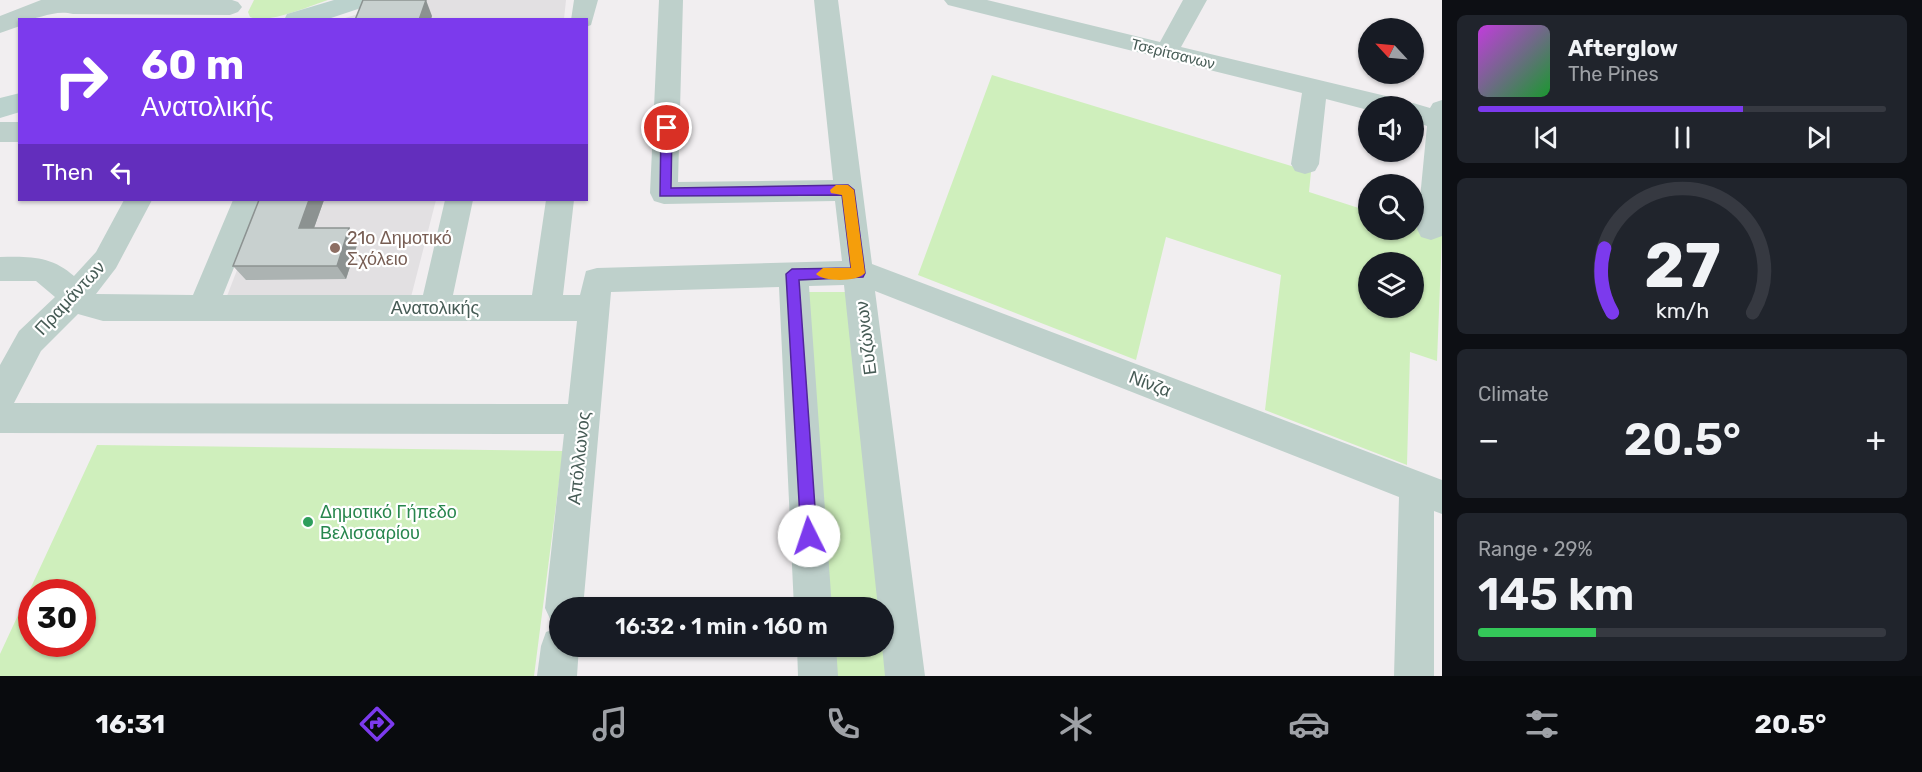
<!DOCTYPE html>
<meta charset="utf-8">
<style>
body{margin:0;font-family:Rubik,sans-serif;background:#20242c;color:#f1f3f6;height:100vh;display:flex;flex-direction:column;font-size:22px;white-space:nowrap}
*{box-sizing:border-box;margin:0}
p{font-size:20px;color:#9ea1a6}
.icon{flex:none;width:33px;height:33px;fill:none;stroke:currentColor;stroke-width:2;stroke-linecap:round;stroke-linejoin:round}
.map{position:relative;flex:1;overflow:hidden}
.panel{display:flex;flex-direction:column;gap:15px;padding:15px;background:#0d0f14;width:480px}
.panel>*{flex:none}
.guide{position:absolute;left:18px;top:18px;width:570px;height:183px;border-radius:0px;box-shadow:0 2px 4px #0004;background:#7c3aed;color:#fff;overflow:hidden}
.needle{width:39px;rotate:296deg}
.controls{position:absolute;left:1358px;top:18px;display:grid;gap:12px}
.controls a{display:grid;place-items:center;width:66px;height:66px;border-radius:50%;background:#171b24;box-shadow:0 2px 4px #0004;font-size:30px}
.speed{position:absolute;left:18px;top:579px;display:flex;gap:12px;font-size:30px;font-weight:700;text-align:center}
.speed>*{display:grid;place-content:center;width:78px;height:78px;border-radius:50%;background:#171b24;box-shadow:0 2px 4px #0004;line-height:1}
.speed .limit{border:9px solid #d22;background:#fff;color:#111}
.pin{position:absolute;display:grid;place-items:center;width:51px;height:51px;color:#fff;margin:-26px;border:3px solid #fff;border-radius:50%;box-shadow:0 2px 6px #0007}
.me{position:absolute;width:66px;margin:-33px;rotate:356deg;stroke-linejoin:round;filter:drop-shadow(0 0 4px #0008)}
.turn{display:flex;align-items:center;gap:21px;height:126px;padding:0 24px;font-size:27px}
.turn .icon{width:78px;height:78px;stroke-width:2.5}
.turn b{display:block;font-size:42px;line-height:51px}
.then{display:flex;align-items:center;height:57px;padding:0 24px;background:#0003;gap:12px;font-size:22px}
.big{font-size:45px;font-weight:600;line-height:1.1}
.panel .tile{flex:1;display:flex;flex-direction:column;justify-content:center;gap:9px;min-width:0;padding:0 21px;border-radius:9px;background:#20242c}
.panel .dial{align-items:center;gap:0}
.dial svg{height:156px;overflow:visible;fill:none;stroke:#363941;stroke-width:7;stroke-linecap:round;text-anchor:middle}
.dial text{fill:#f1f3f6;stroke:none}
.song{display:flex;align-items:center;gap:18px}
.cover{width:72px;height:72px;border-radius:9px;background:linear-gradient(135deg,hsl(290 70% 55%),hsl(130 70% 35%))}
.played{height:6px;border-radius:3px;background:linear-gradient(90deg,#7c3aed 65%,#363941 65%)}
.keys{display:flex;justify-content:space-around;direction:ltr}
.heat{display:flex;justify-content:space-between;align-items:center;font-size:33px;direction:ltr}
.charge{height:9px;border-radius:4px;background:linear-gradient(90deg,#34c759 29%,#363941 0)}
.trip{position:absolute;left:549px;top:597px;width:345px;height:60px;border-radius:30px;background:#171b24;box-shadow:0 2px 4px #0004;font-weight:600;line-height:60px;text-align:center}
.dock{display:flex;height:96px;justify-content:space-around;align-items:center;background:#090b0e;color:#9ea1a6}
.dock .icon{width:42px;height:42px}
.dock .selected{color:#7c3aed}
.dock b{font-size:27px;color:#f1f3f6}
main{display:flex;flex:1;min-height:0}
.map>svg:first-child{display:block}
.education{fill:#e2e0e2}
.green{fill:#cfefbc;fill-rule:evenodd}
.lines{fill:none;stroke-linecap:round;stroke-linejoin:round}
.street{fill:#bed0cb;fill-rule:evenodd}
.secondary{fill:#bbd2cd;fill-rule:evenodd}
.wall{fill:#acb3b2}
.shaded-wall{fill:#8c9291}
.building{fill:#c8d0cf;stroke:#8c9291;stroke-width:1.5}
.route{fill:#7c3aed;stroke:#51269a;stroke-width:1.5}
.slow{fill:#f59e0b}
.education-dot{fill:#8d6e63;stroke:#fff;stroke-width:2}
.leisure-dot{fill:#2e9e5b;stroke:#fff;stroke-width:2}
.labels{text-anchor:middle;stroke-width:4.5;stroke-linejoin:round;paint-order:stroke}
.far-street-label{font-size:15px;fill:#465b55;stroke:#fff}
.education-label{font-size:18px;fill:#785e54;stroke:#fff;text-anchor:start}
.street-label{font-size:18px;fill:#465b55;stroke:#fff}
.leisure-label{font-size:18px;fill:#27864d;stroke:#fff;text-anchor:start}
</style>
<main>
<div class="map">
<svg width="1442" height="676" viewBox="0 0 1442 676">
<rect width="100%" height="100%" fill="#f1eef0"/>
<g class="education">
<path d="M402,0h164l-2,19 -225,1z"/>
<path d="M264,200h172l-25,97 -184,-1z"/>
</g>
<g class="green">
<path d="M254,0h74c-18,6 -62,25 -78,17l-2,-5z"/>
<path d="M992,75l319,97 -2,20 59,19v19h45v-5l29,10 -5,126 -27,-9 -3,113 -142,-55 16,-135 -115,-38 -30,123 -218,-85zM1368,262h45v46h-45z"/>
<path d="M805,292h46l36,320 1,64h-58l-2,-29 56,-1v-38l-58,-1z"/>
<path d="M97,445l466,6 -29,225h-534v-22zM32,592h50v52h-50z"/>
</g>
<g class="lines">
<g class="street">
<path d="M41,0h191l6,2 4,5 -4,5 -8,3 -157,-1c-19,-5 -34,6 -53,6v6l-20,7v-17z"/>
<path d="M574,0h24l-7,25 -5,2v-7h-15z"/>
<path d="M659,0h24l-5,182 155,-2 -19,-180h24l34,264 570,216v34l-8,-3v165h-40l5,-179 -524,-206 50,385h-40l-3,-30 2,-38h-6l-34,-323 -35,1 23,322h-38l-15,-321 -168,5 -28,316h-23v17l-9,-4 -6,-13 19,-174 -564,-1v-68l19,-34 36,-34 -19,-16h-36v-24c29,-1 52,-1 74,19l22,-24 28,-52h28l-36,68 -20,26 97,1 40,-95h28l-38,95h200l22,-95h28l-20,95h79l14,-95h28l-11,95h17l6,-24 11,-3 245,-7 -7,-60 -171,3 -10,-3 -4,-8zM78,314l25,7h474l-9,83 -554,-1 27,-52z"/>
<path d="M944,0h43l173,42 23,-42h24l-26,47 209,50 9,3 4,6h-35v4l-42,-11 -7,65 -4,7 -10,3 -10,-3 -4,-7 11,-71 -346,-86 -8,-2z"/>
<path d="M1442,100v136l-11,4 -10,-3 -4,-8 10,-103 -14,-5v-15h-10l10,-3 17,5 3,-5z"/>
<rect x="0" y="122" width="20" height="20"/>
<path d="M560,627v19h19l-2,30h-40l4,-30 5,-14z"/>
<path d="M797,646h39l2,30h-40z"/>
</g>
<g class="secondary">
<path d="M334,0h39l-3,5 -45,15h-41l3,-6z"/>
<path d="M20,93v19l-20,6v-20z"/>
</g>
</g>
<path class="wall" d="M259,200h65l-10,28h35l9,14 -12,37 -100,1 -13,-14z"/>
<g class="shaded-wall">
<path d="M426,0l6,16 -1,4h-12z"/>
<path d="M309,200h15l-15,42 -10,-14z"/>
<path d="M349,228l9,14 -12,37 -9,-13z"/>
</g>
<g class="building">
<path d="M363,0h63l-7,20h-64z"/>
<path d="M259,200h50l-10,28h50l-12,38h-104z"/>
</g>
<path class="route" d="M667,124l5,4 -1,60 177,-3 6,5 11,83 -2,4 -64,3 18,256 -3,6 -5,2 -6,-2 -2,-6 -15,-262 6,-5 59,-1 -9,-73 -182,1 1,-68z"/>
<path class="slow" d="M836,185h12l6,5 11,83c-7,9 -42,9 -49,1l7,-6h28l-9,-73 -11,-2 -1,-3z"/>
<circle class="education-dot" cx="335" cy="248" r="6"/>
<circle class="leisure-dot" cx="308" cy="522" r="6"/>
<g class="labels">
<g class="far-street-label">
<text transform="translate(1173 54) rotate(14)" y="5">Τσερίτσανων</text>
</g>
<g class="education-label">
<text x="347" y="244">21ο Δημοτικό<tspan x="347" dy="21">Σχόλειο</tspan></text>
</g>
<g class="street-label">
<text transform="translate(70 298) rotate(-47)" y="6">Πραμάντων</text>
<text x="435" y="314">Ανατολικής</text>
<text transform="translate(866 338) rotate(-97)" y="6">Ευζώνων</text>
<text transform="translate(1150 384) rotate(21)" y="6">Νίνζα</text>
<text transform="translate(579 458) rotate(-84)" y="6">Απόλλωνος</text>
</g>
<g class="leisure-label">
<text x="320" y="518">Δημοτικό Γήπεδο<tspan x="320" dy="21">Βελισσαρίου</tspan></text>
</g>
</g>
</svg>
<div class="controls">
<a><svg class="needle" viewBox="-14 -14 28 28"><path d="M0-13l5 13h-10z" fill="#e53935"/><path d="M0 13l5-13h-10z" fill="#9ea1a6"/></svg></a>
<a><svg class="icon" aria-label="sound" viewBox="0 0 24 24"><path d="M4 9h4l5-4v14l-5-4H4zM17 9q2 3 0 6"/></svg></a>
<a><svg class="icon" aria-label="search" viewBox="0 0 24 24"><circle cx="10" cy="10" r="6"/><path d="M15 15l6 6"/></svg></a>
<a><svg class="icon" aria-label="layers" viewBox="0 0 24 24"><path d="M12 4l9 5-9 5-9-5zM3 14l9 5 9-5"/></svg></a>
</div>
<div class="speed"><div class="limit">30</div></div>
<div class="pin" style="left:667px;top:128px;background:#d93025"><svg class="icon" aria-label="arrive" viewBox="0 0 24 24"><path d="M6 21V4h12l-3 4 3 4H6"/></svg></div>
<svg class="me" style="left:809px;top:536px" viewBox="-20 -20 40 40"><circle r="19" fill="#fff"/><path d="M0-13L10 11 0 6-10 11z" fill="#7c3aed"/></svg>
<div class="trip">16:32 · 1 min · 160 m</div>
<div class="guide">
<div class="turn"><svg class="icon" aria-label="right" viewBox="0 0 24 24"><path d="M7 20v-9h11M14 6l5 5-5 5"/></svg><div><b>60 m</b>Ανατολικής</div></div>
<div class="then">Then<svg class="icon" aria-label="left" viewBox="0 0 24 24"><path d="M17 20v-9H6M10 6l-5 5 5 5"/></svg></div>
</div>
</div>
<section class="panel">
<div class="tile">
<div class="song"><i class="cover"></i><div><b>Afterglow</b><p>The Pines</p></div></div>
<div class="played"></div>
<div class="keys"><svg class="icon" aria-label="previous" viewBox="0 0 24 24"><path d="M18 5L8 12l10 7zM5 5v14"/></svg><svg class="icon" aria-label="pause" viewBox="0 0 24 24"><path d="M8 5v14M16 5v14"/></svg><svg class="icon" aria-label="next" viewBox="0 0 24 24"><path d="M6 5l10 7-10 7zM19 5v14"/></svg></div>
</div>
<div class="tile dial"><svg viewBox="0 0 100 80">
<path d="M14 69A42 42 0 1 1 86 69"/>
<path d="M14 69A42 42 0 0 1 10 36" stroke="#7c3aed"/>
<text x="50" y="56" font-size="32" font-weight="700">27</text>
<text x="50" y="72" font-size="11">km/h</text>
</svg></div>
<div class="tile"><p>Climate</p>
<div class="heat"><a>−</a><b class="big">20.5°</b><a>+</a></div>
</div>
<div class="tile"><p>Range · 29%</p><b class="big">145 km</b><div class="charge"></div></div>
</section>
</main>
<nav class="dock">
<b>16:31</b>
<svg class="icon selected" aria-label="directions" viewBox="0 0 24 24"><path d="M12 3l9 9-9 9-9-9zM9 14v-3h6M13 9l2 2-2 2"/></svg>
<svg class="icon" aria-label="music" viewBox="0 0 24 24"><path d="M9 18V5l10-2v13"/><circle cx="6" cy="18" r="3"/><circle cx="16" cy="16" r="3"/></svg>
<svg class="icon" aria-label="phone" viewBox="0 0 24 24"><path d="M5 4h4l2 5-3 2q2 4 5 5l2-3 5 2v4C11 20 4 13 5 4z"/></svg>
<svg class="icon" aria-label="climate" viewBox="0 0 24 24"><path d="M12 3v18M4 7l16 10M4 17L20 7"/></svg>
<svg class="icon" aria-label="car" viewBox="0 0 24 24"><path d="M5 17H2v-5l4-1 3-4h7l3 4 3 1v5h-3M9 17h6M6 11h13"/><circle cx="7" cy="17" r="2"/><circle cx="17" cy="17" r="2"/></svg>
<svg class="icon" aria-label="filters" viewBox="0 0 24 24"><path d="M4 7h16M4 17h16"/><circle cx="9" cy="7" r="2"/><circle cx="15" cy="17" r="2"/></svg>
<b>20.5°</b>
</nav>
